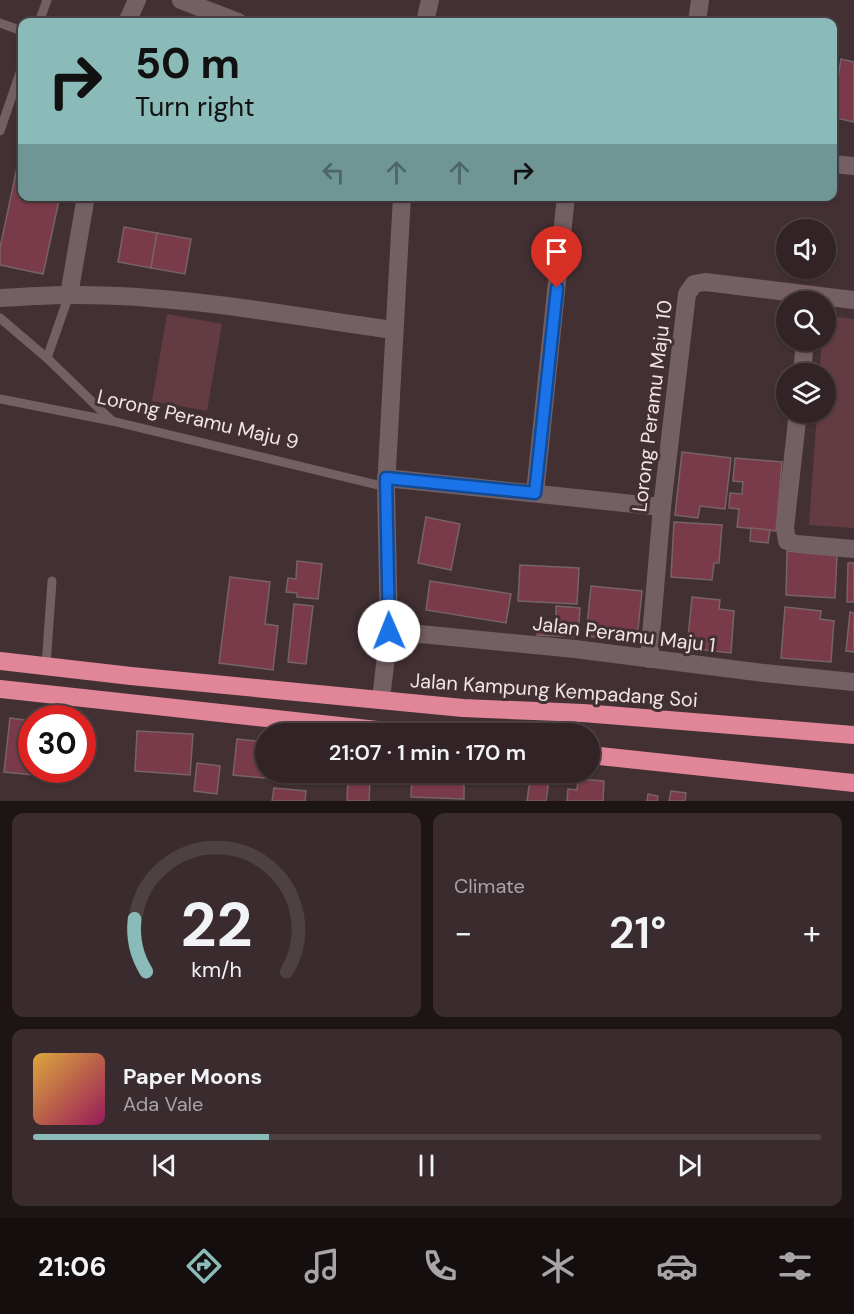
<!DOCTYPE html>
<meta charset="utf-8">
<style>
body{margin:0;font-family:"DM Sans",sans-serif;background:#3a2c2e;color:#f1f3f6;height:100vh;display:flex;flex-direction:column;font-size:22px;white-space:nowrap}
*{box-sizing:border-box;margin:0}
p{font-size:20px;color:#a8a4a7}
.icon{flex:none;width:33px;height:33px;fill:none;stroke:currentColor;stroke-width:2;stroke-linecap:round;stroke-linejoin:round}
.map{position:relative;height:801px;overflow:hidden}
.drawer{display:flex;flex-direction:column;gap:12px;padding:12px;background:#1c1415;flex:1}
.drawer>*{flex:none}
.banner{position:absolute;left:18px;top:18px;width:819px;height:183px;border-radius:12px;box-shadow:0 2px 4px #0004,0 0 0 2px #4d4143;background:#8bbbb9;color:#111;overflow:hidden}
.tools{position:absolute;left:776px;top:219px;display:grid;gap:12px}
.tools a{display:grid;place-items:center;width:60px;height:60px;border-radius:50%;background:#322426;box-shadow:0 2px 4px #0004,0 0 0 2px #4d4143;font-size:30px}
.speed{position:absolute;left:18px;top:705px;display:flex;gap:12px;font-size:30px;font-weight:700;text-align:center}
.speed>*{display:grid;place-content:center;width:78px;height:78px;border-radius:50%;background:#322426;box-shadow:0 2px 4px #0004,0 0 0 2px #4d4143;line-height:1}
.speed .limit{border:9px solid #d22;background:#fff;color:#111}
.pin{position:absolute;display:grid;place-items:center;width:51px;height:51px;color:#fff;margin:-62px -26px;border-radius:50% 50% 50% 0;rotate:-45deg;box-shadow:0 0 6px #0007}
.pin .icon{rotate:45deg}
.me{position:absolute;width:66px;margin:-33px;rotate:359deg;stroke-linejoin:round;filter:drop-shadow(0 0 4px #0008)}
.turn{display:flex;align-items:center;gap:21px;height:126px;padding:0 18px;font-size:27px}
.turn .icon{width:78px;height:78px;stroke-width:2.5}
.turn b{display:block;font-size:42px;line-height:51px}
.lanes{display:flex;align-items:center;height:57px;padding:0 18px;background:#0003;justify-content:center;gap:30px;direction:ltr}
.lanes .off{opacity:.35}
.big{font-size:45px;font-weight:600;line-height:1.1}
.drawer .tile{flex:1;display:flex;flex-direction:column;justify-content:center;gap:9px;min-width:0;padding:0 21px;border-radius:12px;background:#3a2c2e}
.drawer .dial{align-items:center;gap:0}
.dial svg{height:156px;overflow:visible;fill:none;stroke:#4d4143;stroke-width:7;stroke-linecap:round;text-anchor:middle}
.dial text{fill:#f1f3f6;stroke:none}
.song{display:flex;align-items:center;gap:18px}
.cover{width:72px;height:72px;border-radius:9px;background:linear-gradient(135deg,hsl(40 70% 55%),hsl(330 70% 35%))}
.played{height:6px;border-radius:3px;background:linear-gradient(90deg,#8bbbb9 30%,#4d4143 30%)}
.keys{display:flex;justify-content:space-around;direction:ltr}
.heat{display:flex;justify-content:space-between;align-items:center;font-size:33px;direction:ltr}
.drawer .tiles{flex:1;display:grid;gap:12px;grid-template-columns:1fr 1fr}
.tile:last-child{grid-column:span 2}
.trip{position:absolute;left:255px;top:723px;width:345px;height:60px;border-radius:30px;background:#322426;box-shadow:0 2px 4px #0004,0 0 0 2px #4d4143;font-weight:600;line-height:60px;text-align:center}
.menu{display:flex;height:96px;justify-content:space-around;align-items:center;background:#140e0f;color:#a8a4a7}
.menu .icon{width:42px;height:42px}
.menu .active{color:#8bbbb9}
.menu b{font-size:27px;color:#f1f3f6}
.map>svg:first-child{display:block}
.green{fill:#633b43}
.building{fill:#793a49;stroke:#776366;stroke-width:1.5}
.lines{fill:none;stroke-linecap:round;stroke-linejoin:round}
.lane{stroke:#746063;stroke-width:9}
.street{stroke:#746063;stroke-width:18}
.highway{stroke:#e08698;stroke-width:18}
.route-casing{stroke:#114b97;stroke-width:15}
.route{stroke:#1a73e8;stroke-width:10}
.labels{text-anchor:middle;stroke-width:6;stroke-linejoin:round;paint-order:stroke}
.street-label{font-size:20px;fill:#f0e4e6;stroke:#423033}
</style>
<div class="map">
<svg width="854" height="801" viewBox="0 0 854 801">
<rect width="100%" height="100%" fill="#423033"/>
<g class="green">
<path d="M167,314l55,10 -15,87 -55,-10z"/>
<path d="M825,315l29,4v209l-45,-3 8,-112 8,-1v-38l-6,-1 3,-32 3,-1z"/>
</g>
<g class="building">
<path d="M841,59l13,3v60l-22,-5z"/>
<path d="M22,144v52h38l-17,78 -43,-9v-17z"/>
<path d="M124,227l33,6 -6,35 -33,-6z"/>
<path d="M157,233l34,6 -6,35 -34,-6z"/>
<path d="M682,452l49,6 -6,51 -25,-3 -2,12 -23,-3z"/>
<path d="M735,458l47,4 -6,69 -39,-4 2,-18 -10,-1 1,-15 12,1 1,-12 -10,-1z"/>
<path d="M426,517l34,7 -9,46 -33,-7z"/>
<path d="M674,522l48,3 -3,38h-5l-2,17 -41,-3z"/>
<path d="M751,528l19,2 -2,13 -18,-2z"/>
<path d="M787,551l50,3 -2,44 -49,-3z"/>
<path d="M297,561l25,3 -4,35 -21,-2v-4l-11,-1 2,-14 8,1z"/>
<path d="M848,563h6v39h-7z"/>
<path d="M520,565l59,3 -2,36 -59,-3z"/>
<path d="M230,577l40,5 -5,42 13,2 -5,44 -54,-7z"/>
<path d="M430,581l81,13 -5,29 -80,-13z"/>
<path d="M591,586l51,5 -4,38 -16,11 -36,-4z"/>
<path d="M692,597l28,3 -1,9 15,2 -3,42 -44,-5z"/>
<path d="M294,604l19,2 -7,58 -18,-2z"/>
<path d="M556,606l24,2 -2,29 -41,-2 1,-12 18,1z"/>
<path d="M785,607l36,4 -1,8 14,2 -3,41 -50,-4z"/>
<path d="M850,612l4,1v39l-8,-1z"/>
<path d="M10,718l22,3v49h2v5l-30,-3z"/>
<path d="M137,731l56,3 -3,41 -55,-4z"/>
<path d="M237,739l29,3v30h8v7l-41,-4z"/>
<path d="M197,763l23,3 -3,28 -23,-3z"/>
<rect x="290" y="772" width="22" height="10"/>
<path d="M319,772h23v12l-24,-1z"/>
<path d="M412,772h52v27l-53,-2z"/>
<path d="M531,772h19l-4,29h-19z"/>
<path d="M348,777l22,2 -1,22h-22z"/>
<path d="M578,779l26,2 -1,20h-36l1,-12 9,1z"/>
<path d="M274,788l32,3 -1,10h-33z"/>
<path d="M671,791l15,2 -1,8h-16z"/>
<path d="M648,794l10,2 -1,5h-10z"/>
</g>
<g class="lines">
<g class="lane">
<path d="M39,22l8,-22"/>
<path d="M0,23l22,8"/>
<path d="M0,131l22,-64"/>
<path d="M0,318l47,40 65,63"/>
<path d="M47,358l22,-63"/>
<path d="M0,399l112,22 274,66"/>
<path d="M46,666l6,-85"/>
</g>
<g class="street">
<path d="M181,0l57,22"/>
<path d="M127,22l10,-22"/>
<path d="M425,22l5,-22"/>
<path d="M697,22l3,-22"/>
<path d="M832,164l22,2"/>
<path d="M69,295l17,-99"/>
<path d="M0,298c23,-1 46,-3 69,-3 109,-1 217,20 324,35"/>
<path d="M802,374l3,-34"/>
<path d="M798,412l-13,116 2,13 10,3 57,5"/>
<path d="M386,478l276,29"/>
<path d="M535,493l31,-297"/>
<path d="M389,631l186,18 189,24 90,9"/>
<path d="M649,659l13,-152 25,-213 7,-10 11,-2 149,18"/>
<path d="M381,699l8,-68 -3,-144 16,-291"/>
</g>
<g class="highway">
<path d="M0,661l131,15 332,32 120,5 271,22"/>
<path d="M0,689l414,45"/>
<path d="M590,755l264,28"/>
</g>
</g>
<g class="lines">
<defs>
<path id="route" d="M389,631l-3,-153 149,15 22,-205"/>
</defs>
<use href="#route" class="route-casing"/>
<use href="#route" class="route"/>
</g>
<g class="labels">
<g class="street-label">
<text transform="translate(652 406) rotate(-83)" y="7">Lorong Peramu Maju 10</text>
<text transform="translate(198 419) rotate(13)" y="7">Lorong Peramu Maju 9</text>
<text transform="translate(624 634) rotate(7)" y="7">Jalan Peramu Maju 1</text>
<text transform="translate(554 690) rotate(4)" y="7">Jalan Kampung Kempadang Soi</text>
</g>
</g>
</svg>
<div class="tools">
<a><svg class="icon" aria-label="sound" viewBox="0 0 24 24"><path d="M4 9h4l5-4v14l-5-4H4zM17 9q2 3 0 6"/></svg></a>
<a><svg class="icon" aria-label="search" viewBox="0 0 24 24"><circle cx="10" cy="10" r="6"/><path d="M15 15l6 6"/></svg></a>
<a><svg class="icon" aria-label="layers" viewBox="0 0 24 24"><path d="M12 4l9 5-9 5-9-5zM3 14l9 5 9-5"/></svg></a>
</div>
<div class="speed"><div class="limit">30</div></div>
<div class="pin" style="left:557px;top:288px;background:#d93025"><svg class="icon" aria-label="arrive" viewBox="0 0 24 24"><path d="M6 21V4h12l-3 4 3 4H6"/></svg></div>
<svg class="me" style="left:389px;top:631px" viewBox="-20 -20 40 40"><circle r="19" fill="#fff"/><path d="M0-13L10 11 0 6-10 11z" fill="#1a73e8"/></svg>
<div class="trip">21:07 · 1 min · 170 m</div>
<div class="banner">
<div class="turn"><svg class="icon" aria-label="right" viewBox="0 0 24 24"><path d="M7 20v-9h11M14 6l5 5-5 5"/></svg><div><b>50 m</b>Turn right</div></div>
<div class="lanes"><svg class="icon off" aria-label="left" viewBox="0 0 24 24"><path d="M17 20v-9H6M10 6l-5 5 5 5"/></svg><svg class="icon off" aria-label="ahead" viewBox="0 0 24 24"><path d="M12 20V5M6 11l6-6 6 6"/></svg><svg class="icon off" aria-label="ahead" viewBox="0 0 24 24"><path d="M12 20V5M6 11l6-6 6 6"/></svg><svg class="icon" aria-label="right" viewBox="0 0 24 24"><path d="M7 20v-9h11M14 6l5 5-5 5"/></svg></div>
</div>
</div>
<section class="drawer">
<div class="tiles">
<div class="tile dial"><svg viewBox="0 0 100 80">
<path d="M14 69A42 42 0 1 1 86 69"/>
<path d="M14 69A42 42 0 0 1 8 42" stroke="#8bbbb9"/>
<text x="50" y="56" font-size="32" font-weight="700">22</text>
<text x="50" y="72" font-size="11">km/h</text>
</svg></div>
<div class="tile"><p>Climate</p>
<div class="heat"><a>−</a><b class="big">21°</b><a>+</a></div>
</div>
<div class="tile">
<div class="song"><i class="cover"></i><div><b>Paper Moons</b><p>Ada Vale</p></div></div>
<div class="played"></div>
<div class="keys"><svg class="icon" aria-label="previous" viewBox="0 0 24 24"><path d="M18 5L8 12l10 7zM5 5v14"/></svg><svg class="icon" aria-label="pause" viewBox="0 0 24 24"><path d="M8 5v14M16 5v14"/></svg><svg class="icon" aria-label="next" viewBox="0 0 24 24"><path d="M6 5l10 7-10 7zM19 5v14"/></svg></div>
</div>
</div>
</section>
<nav class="menu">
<b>21:06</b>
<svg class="icon active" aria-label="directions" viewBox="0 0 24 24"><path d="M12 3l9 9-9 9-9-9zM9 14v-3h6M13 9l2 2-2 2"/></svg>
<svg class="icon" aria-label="music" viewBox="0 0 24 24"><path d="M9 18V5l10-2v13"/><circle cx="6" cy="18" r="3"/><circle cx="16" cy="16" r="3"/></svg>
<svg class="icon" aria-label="phone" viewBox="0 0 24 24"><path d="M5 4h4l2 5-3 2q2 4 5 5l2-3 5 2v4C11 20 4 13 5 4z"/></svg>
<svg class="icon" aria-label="climate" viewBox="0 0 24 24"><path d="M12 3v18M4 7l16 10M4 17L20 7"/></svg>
<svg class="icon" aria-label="car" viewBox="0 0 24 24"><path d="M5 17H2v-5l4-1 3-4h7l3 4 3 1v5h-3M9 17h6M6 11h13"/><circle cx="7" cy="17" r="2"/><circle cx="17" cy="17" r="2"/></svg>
<svg class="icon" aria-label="filters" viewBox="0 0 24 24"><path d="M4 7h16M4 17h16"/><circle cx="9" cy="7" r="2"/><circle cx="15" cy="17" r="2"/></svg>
</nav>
